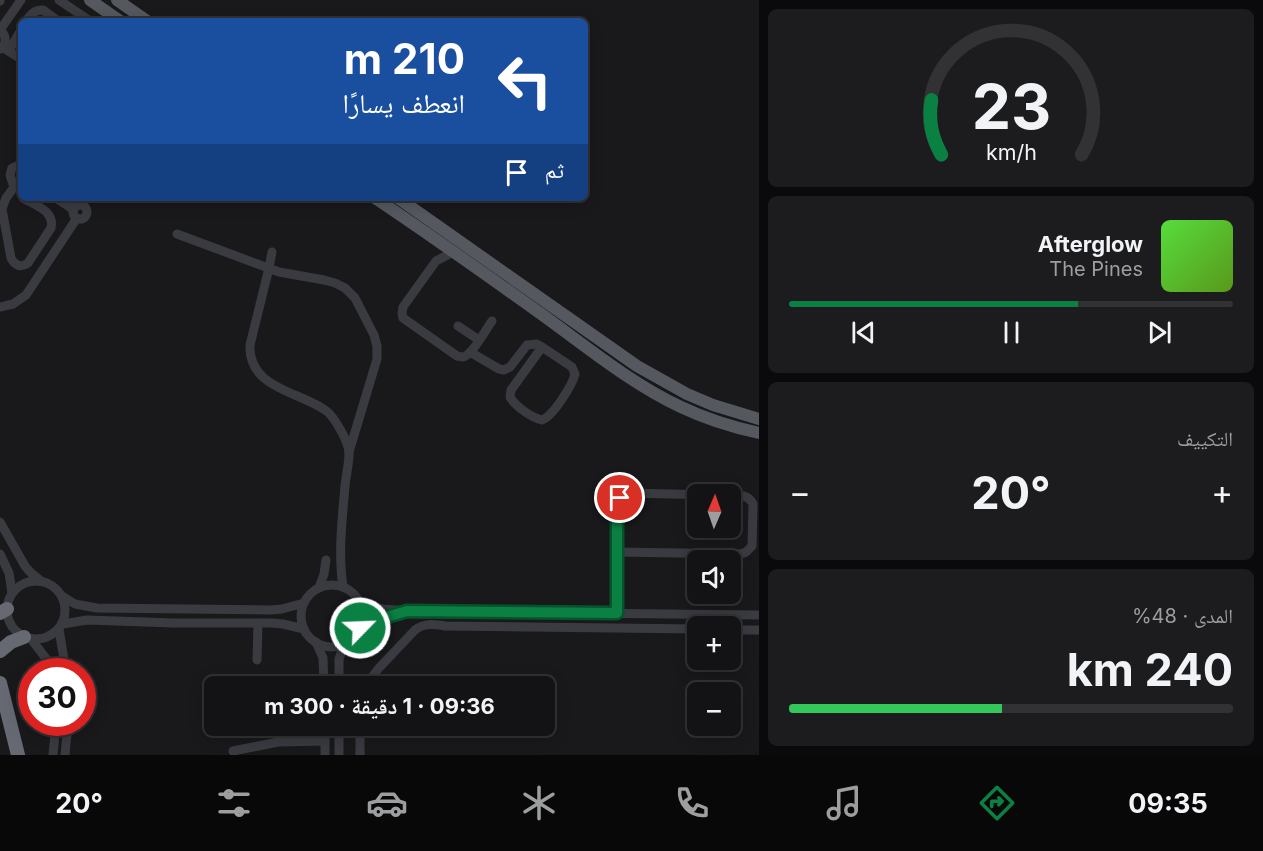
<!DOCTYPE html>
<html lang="ar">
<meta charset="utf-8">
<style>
body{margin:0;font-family:Inter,"Noto Naskh Arabic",sans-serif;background:#1c1c1e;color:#f1f3f6;direction:rtl;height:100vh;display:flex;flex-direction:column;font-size:22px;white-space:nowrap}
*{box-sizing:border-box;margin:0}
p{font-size:20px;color:#9d9ea0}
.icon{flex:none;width:33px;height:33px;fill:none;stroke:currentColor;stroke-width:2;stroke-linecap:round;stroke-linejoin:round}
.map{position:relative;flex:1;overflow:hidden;direction:ltr}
.side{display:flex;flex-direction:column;gap:9px;padding:9px;background:#0a0a0c;width:504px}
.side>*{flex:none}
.banner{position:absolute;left:18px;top:18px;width:570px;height:183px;border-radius:9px;box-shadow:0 3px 15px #0003,0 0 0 2px #323234;direction:rtl;background:#1a4fa0;color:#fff;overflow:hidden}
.needle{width:39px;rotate:2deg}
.buttons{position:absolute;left:687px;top:484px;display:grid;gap:12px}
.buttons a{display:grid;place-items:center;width:54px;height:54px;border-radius:9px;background:#131315;box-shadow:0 3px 15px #0003,0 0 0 2px #323234;font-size:30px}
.speed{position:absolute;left:18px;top:658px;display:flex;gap:12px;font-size:30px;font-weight:700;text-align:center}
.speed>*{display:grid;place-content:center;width:78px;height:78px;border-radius:50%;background:#131315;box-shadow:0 3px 15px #0003,0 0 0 2px #323234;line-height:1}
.speed .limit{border:9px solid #d22;background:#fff;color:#111}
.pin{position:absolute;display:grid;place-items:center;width:51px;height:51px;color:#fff;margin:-26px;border:3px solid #fff;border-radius:50%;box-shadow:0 2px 6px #0007}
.me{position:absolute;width:66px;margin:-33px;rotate:66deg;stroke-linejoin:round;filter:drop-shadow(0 0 4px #0008)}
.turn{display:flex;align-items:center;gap:21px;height:126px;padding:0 24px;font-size:27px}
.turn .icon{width:78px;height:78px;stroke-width:2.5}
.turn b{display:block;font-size:42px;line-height:51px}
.then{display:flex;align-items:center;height:57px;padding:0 24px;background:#0003;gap:12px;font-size:22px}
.big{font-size:45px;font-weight:700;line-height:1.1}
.side .widget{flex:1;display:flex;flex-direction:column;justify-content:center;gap:9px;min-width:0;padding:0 21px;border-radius:9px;background:#1c1c1e}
.side .dial{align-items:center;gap:0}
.dial svg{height:156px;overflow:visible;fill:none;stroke:#323234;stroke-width:7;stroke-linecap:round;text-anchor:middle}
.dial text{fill:#f1f3f6;stroke:none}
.song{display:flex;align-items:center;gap:18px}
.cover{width:72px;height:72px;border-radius:9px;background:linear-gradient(135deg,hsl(110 70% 55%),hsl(90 70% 35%))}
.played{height:6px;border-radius:3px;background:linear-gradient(90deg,#0b8043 65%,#323234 65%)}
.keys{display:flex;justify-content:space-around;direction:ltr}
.heat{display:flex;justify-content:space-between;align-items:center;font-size:33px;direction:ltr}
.charge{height:9px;border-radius:4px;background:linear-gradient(90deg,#34c759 48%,#323234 0)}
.trip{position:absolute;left:204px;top:676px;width:351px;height:60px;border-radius:9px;background:#131315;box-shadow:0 3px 15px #0003,0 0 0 2px #323234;font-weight:700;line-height:60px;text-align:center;direction:rtl}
.tab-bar{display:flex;height:96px;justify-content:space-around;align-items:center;background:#080808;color:#9d9ea0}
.tab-bar .icon{width:42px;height:42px}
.tab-bar .current{color:#0b8043}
.tab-bar b{font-size:27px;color:#f1f3f6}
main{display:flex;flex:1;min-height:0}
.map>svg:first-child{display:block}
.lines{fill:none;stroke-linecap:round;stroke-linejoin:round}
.minor{stroke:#3a3b41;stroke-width:9}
.major{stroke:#565860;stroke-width:12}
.highway{stroke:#666972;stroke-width:14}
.route-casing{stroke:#07532c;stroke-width:15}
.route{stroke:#0b8043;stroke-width:10}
</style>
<main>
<section class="side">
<div class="widget dial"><svg viewBox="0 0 100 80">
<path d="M14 69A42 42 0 1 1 86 69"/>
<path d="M14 69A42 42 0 0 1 9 41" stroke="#0b8043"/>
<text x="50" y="56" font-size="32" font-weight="700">23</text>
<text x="50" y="72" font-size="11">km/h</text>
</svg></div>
<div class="widget">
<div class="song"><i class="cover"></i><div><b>Afterglow</b><p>The Pines</p></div></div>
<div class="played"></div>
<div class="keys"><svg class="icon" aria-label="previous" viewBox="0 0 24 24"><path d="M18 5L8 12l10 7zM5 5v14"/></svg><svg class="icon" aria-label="pause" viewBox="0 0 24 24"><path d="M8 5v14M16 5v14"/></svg><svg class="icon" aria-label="next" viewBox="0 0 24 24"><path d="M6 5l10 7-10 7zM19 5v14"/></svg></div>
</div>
<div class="widget"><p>التكييف</p>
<div class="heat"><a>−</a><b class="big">20°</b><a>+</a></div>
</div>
<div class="widget"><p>المدى · 48%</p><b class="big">240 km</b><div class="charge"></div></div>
</section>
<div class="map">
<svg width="759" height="755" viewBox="0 0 759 755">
<rect width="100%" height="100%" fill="#19191c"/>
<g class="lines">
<g class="minor">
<path d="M59,0l31,21"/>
<path d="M0,1v-1"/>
<path d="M26,21c5,-7 8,-11 17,-11l15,11"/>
<path d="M0,30l21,-30"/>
<path d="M0,30c7,6 7,14 0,19"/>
<path d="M5,49l16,10"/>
<path d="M9,51l12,-21"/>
<path d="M21,99v9"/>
<path d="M21,164l-9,4 -2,7 3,9 8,3"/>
<path d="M15,186l-9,12 -4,11 9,49c4,8 10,10 17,5l23,-35c4,-17 -16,-23 -28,-30"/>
<path d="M56,198l18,12"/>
<circle cx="80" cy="212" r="7"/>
<path d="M177,234l102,38 45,8 11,3 10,5 10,10 19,37 3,11v13l-28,93"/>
<path d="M272,252l-3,16 -19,77c-2,43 48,46 75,65 5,3 9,9 12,14 5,8 12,20 12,30 0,10 -3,21 -4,32 -3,34 -7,68 -2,101"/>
<path d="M453,252l-17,9 -33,46 -1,6 1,5 54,38c5,1 6,2 10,-1 8,-5 19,-26 25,-34"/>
<path d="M0,307l13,-3 13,-9 51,-77"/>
<path d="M458,326l21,14"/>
<path d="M542,347l30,20 3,7c-3,12 -22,42 -33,46 -10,-2 -27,-14 -32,-23l1,-7z"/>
<path d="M470,352l29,17 5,1 6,-3 17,-22 10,-1 5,3"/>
<path d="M0,522l25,44 5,6 11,9"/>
<path d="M617,552l124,2 5,-2 6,-6 1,-42c-5,-10 -13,-8 -23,-9"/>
<path d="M0,554l9,19 3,20"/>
<circle cx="36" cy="610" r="29"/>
<circle cx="332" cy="616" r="31"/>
<path d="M319,588l5,-14 2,-14"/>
<path d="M62,596l13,8 22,4 174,2 11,-1 22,-6"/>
<path d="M360,604l23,5 24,2 352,4"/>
<path d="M617,613v-108l3,-7 9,-5 84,2"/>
<path d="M63,624l24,-4 87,3h98l11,1 21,5"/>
<path d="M360,628l23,-10 16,-5"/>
<path d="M59,629l7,43"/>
<path d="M730,630h29"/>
<path d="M31,639l17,22 5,11"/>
<path d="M316,642l7,16 1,29"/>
<path d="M257,660l1,-37"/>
<path d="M339,687v-28l5,-15"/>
<path d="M364,687l15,-19 36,-38c9,-7 18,-6 30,-4l253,3"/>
<path d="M325,726v29"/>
<path d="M339,726v29"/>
<path d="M360,726v29"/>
<path d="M233,751l45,-9 47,-1"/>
<path d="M53,755l3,-32"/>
<path d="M65,755l3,-32"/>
</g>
<g class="major">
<path d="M90,0l30,21"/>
<path d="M117,0l30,21"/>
<path d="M375,198c57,38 113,78 169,118 44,32 88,68 137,91 25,12 51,20 78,26"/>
<path d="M398,198l239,168 50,28 26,11 46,14"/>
</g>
<g class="highway">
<path d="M0,613l7,-4"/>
<path d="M0,651l11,-9 13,-5"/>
<path d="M0,683l18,72"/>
</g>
</g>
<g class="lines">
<defs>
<path id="route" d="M360,628l23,-10 24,-7 210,2v-108l3,-7"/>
</defs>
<use href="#route" class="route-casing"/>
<use href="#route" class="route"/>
</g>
</svg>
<div class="buttons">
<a><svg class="needle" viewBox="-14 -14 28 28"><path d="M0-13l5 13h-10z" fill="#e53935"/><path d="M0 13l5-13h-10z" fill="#9d9ea0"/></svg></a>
<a><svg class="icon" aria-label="sound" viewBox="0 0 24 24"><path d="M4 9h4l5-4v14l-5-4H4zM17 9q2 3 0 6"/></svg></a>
<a>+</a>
<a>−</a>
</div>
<div class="speed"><div class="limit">30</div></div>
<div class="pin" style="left:620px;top:498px;background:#d93025"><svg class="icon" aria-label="arrive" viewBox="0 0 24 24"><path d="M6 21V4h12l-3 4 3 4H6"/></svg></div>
<svg class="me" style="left:360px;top:628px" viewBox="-20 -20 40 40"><circle r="17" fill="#0b8043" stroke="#fff" stroke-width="3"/><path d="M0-11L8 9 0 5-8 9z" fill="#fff"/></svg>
<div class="trip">09:36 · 1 دقيقة · 300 m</div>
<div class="banner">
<div class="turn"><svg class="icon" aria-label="left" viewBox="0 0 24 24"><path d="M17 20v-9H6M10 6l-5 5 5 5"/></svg><div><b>210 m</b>انعطف يسارًا</div></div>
<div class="then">ثم<svg class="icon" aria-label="arrive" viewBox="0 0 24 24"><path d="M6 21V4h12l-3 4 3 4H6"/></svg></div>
</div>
</div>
</main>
<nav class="tab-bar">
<b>09:35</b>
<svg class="icon current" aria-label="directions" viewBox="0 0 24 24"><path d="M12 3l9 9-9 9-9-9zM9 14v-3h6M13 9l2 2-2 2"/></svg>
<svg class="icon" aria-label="music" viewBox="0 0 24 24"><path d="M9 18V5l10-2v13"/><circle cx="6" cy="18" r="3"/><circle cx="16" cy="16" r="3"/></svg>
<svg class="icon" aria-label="phone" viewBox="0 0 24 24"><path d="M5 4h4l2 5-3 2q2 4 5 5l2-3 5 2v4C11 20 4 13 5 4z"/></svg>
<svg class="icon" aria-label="climate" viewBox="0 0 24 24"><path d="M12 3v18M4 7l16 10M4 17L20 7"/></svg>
<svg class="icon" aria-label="car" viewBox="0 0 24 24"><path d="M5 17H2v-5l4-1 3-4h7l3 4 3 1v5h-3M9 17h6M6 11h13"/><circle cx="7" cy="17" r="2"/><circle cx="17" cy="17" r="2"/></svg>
<svg class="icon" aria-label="filters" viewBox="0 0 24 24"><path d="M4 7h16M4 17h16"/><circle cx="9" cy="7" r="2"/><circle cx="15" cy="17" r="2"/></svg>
<b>20°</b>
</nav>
